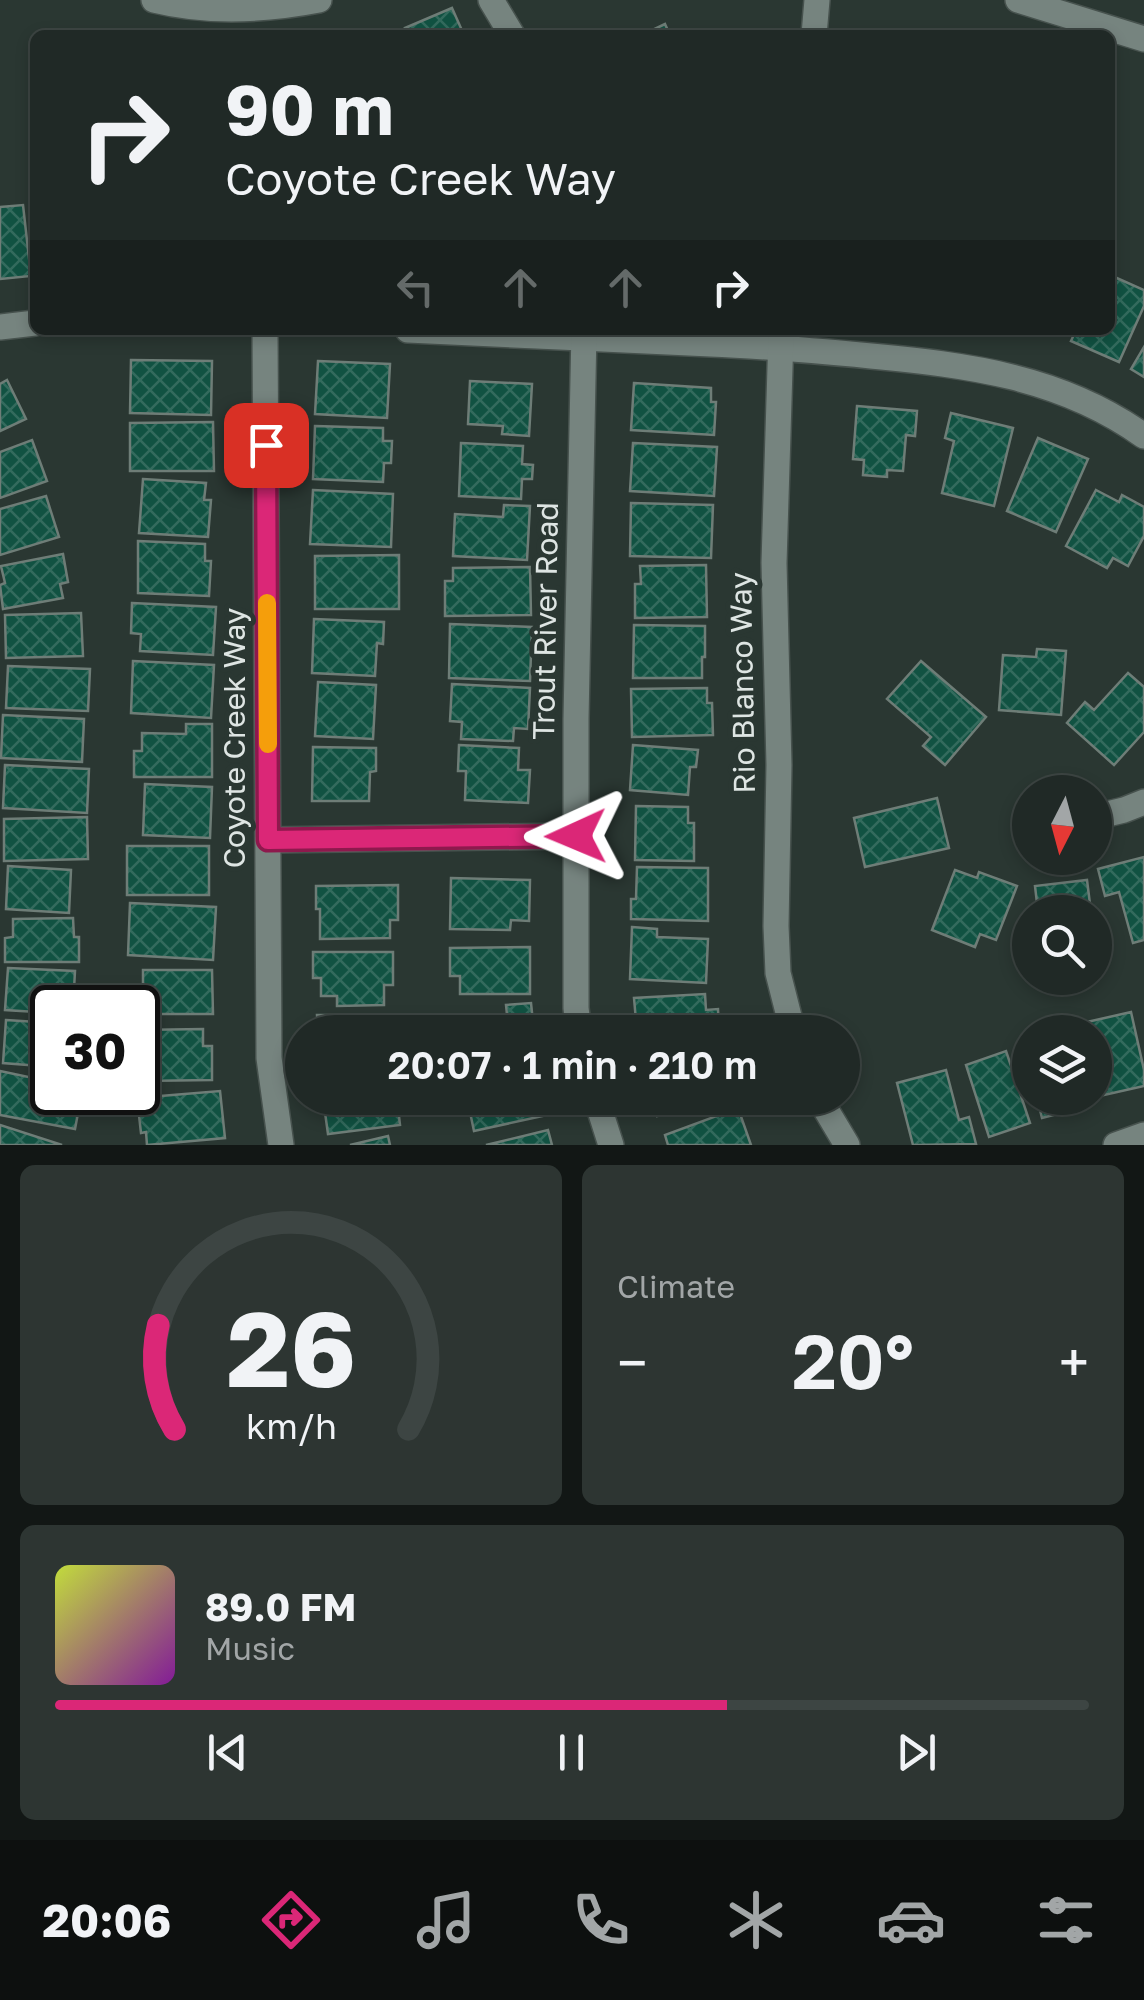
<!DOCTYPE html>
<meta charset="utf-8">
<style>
body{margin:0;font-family:"Golos Text",sans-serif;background:#2d3532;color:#f1f3f6;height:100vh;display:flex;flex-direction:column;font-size:38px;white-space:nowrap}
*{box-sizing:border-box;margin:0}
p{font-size:32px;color:#a2a6a7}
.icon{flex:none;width:55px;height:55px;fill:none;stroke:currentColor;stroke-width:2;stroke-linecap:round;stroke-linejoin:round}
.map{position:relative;height:1145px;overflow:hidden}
.side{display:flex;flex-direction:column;gap:20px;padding:20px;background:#121715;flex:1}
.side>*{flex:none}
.guide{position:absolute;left:30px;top:30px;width:1085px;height:305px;border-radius:15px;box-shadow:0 5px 15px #0003,0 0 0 2px #3d4543;background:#202926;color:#f1f3f6;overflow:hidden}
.needle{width:65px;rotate:186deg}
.fabs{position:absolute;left:1012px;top:775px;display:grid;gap:20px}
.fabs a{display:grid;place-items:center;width:100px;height:100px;border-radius:50%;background:#202926;box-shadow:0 5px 15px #0003,0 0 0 2px #3d4543;font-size:50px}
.speed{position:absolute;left:30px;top:985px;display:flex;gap:20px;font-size:50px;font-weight:700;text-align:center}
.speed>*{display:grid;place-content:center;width:130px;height:130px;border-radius:50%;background:#202926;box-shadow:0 5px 15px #0003,0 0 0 2px #3d4543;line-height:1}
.speed .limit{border:5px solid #111;border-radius:15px;background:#fff;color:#111}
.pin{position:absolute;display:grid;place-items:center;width:85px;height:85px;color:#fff;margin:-42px;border-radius:20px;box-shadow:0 5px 15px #0006}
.me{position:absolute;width:110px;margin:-55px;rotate:269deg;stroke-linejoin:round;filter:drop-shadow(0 0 8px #0008)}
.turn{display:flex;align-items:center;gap:35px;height:210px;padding:0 30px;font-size:45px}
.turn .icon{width:130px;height:130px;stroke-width:2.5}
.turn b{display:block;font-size:70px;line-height:85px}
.lanes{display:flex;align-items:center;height:95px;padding:0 30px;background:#0003;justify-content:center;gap:50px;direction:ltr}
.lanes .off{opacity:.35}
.big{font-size:75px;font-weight:600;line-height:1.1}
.side .widget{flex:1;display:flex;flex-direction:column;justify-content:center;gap:15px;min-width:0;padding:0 35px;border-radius:15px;background:#2d3532}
.side .dial{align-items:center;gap:0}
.dial svg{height:260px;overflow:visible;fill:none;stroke:#3d4543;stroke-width:7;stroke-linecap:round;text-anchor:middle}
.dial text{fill:#f1f3f6;stroke:none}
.song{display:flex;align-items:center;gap:30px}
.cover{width:120px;height:120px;border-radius:15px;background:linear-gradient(135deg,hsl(70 70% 55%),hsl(290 70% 35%))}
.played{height:10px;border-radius:5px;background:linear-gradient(90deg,#db2777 65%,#3d4543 65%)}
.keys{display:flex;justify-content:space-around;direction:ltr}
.heat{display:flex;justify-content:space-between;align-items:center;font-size:55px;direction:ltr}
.side .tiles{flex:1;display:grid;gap:20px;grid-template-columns:1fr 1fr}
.widget:last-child{grid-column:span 2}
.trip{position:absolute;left:285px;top:1015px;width:575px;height:100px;border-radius:50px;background:#202926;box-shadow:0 5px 15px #0003,0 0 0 2px #3d4543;font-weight:600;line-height:100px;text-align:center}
.dock{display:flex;height:160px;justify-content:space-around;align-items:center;background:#0d100f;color:#a2a6a7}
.dock .icon{width:70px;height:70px}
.dock .selected{color:#db2777}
.dock b{font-size:45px;color:#f1f3f6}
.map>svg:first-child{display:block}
.building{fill:url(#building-cross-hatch);stroke:#6e7d77;stroke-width:2.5}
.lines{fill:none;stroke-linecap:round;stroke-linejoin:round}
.minor-casing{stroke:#47524e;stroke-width:28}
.minor{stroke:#76847f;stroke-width:25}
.route-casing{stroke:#8e194d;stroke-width:25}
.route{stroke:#db2777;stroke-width:18}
.slow{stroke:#f59e0b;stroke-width:18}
.labels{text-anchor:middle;stroke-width:10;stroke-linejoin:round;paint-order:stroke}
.street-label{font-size:30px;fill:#dee5e3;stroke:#2a3732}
</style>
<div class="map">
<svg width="1144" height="1145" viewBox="0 0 1144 1145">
<defs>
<pattern id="building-cross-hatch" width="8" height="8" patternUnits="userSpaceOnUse" patternTransform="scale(2.5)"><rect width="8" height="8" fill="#115242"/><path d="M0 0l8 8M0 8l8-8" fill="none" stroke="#336b5d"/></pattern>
</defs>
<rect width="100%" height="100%" fill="#2a3732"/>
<g class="building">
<path d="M452,8l12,27h-56l-3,-7z"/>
<path d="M665,24l5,11h-28z"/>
<path d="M23,205l8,71 -31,3v-72z"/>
<path d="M1110,275l34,15v16l-25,56 -48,-21 5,-11h34z"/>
<path d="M1144,347v30l-13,-8z"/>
<path d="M131,360l81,1 -1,54 -81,-2z"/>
<path d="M318,361l72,3 -3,54 -72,-4z"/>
<path d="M7,380l19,39 -26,12v-47z"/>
<path d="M470,381l62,3 -3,52 -27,-2 1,-8 -35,-2z"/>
<path d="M634,383l77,5v14h5l-2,33 -83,-5z"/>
<path d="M857,406l60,5 -2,25 -9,-1 -3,36 -16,-1v7l-24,-2 1,-15 -11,-1z"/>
<path d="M951,413l62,15 -19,78 -52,-13 12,-52 -9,-3z"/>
<path d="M213,422l1,49h-84v-48z"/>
<path d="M315,426l68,2v13h9l-1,22h-7l-1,19 -70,-3z"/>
<path d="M1038,438l50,21 -32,73 -49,-21z"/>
<path d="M32,440l15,41 -47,17v-46z"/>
<path d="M461,443l62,3 -1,18 11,1 -1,14h-10l-1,20 -62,-3z"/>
<path d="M633,443l84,4 -3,49 -84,-5z"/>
<path d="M143,479l63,4 -2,17h7l-3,37 -69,-4z"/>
<path d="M313,490l80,4 -2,53 -81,-3z"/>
<path d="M1096,490l23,12 3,-7 22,12v29l-16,30 -15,-8 -6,10 -41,-22z"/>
<path d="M46,496l13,41 -59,18v-46z"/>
<path d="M631,503l82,2 -2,53 -81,-2z"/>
<path d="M504,505l26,1 -3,54 -74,-4 2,-42 48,3z"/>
<path d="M138,541l67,3v17h6l-2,35 -71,-3z"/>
<path d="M63,554l5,28 -8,2 3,14 -60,11 -3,-24 5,-2 -4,-17z"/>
<path d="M399,555v54h-84v-53z"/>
<path d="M706,565l1,52 -72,1v-34h6l-1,-18z"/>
<path d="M530,567l1,48 -86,1v-35h8v-13z"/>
<path d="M132,603l84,4 -3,48 -73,-4 1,-17 -10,-1z"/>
<path d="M81,613l2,43 -77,2 -1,-43z"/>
<path d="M314,619l70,3 -1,22 -6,-1 -2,33 -63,-3z"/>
<path d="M450,624l82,3 -2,54 -81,-3z"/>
<path d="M634,625l71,1v31h-3v21h-69z"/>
<path d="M1037,649l29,2 -5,64 -62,-5 4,-55 33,2z"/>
<path d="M133,661l81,4 -3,53 -80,-5z"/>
<path d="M921,661l65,56 -41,48 -22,-19 8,-9 -44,-38z"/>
<path d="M8,666l82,3 -2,42 -82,-3z"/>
<path d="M1128,673l16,14v45l-30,33 -47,-42 18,-21 9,8z"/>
<path d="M318,682l58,3 -3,54 -58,-3z"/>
<path d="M452,684l78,4 -2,41 -14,-1 -1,13 -52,-2 1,-17 -12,-1z"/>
<path d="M707,688v15h5l1,32 -81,2 -1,-48z"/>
<path d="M3,715l81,4 -2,43 -81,-4z"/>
<path d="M186,724h26v53h-78v-26h8v-18l44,1z"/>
<path d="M459,745l60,3 -1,22h12l-2,33 -63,-3 1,-29h-8z"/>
<path d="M633,745l65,5 -2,17h-6l-2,28 -58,-5z"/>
<path d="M313,747l63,1v23l-6,1 -1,29h-57z"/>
<path d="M5,765l84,4 -2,44 -84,-5z"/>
<path d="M145,784l67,3 -2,51 -67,-3z"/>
<path d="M937,798l12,50 -84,19 -11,-49z"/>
<path d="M636,806l52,1v16h6v38l-59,-1z"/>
<path d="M87,817l1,42 -84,2v-42z"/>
<rect x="127" y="846" width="82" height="49"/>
<path d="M1144,857v83l-11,3 -14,-51 -14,4 -7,-27z"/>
<path d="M8,866l63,4 -2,43 -63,-4z"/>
<path d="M637,867l71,1v53l-77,-2v-20h5z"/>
<path d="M955,870l22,8 2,-6 38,14 -21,54 -16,-6 -5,13 -43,-17z"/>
<path d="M451,878l79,2 -1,41 -18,-1 -1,10 -60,-1z"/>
<path d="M1087,880l4,32h-53l-3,-26z"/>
<path d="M398,885v35h-8v18l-70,1v-30h-4v-23z"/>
<path d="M130,903l86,4 -3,53 -85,-5z"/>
<path d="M73,918l1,19h5v25h-74v-24l8,-1v-18z"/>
<path d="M632,927l25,2v8l51,2 -2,44 -76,-4z"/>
<path d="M530,947v47h-70v-18h-10v-28z"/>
<path d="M313,952h80v33h-9v20l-47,1v-10h-16v-18h-8z"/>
<path d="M8,968l67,3 -2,37h-21v5l-47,-3z"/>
<path d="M143,970h69l1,44h-75v-6h-3v-19h8z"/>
<path d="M705,994l1,16 12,-1 1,23h-82l-3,-34z"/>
<path d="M531,1003l3,29h-70l-1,-12 44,-5 -1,-10z"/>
<path d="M1131,1012l13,58v16l-40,9 -9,-38v-25h-6l-2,-10z"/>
<path d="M317,1015h27l1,8 37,-1v10h-64z"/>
<path d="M6,1020l46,3v44l-49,-4z"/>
<path d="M203,1029v17h9v34l-72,1 -1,-51z"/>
<path d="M1006,1051l24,72 -41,14 -23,-72z"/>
<path d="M946,1070l13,50 10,-3 7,27 -63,1 -16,-62z"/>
<path d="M0,1071l52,11v10h30l-7,37 -75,-14z"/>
<path d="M220,1091l5,47 -78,7 -1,-13 -5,1 -4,-35z"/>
<path d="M323,1098h74l3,27 -72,9z"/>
<path d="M467,1098h76l4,17 -73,16z"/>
<path d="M653,1098h70l2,6 -68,12z"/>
<path d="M1037,1098h54l1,1 -25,5 2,7 -27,7z"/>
<path d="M738,1108l13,37h-83l-3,-10z"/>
<path d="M0,1125l62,20h-62z"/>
<path d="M548,1130l4,15h-66z"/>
<path d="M388,1136l2,9h-40z"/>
</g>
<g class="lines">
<defs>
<g id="minor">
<path d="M154,0c53,13 113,10 165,0"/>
<path d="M491,0l21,35"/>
<path d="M1018,0l126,39"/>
<path d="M814,35l3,-35"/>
<path d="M0,327l35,-4"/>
<path d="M265,330l4,728 12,87"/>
<path d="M408,330c101,5 202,9 303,14 54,2 107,7 160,12 97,9 191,21 273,80"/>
<path d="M781,335l-7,228 5,202 -3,161 2,47 15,59"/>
<path d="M1095,817l29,-7 20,-8"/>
<path d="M268,840l308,-4"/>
<path d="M579,1032l-3,-24v-289l8,-389"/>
<path d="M596,1098l15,47"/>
<path d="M819,1098l28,47"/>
<path d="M1116,1145l28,-10"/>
</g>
</defs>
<use href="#minor" class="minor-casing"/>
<use href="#minor" class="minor"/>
</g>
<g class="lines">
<defs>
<path id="route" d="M266,445l2,395 308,-4"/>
</defs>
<use href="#route" class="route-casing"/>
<use href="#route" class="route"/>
<path class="slow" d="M267,603l1,141"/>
</g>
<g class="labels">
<g class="street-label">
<text transform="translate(546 621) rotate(-89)" y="10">Trout River Road</text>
<text transform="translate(743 683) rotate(-91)" y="10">Rio Blanco Way</text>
<text transform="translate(235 738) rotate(-90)" y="10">Coyote Creek Way</text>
</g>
</g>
</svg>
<div class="fabs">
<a><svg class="needle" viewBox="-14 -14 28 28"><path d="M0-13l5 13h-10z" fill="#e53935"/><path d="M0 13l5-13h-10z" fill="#a2a6a7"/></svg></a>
<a><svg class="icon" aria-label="search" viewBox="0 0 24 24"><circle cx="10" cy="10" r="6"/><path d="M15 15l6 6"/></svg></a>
<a><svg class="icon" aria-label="layers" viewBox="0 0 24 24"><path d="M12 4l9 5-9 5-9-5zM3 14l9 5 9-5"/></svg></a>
</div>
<div class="speed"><div class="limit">30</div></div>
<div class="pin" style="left:266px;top:445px;background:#d93025"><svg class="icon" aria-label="arrive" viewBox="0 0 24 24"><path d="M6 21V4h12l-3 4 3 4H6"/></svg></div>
<svg class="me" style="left:576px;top:836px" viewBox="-20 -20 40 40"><path d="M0-17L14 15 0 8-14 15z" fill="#db2777" stroke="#fff" stroke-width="4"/></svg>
<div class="trip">20:07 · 1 min · 210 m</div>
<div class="guide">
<div class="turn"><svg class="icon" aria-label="right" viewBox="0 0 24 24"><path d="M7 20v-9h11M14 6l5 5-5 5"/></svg><div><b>90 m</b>Coyote Creek Way</div></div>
<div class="lanes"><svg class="icon off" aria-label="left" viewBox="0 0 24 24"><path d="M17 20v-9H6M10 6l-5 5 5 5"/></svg><svg class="icon off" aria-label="ahead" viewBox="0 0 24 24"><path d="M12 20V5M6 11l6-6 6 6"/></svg><svg class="icon off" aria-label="ahead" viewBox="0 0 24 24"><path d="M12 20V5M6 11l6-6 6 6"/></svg><svg class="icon" aria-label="right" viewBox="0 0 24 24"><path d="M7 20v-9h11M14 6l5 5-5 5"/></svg></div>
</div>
</div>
<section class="side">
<div class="tiles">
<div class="widget dial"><svg viewBox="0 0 100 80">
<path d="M14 69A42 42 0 1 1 86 69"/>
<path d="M14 69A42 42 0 0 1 9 37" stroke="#db2777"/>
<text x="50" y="56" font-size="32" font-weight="700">26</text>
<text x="50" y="72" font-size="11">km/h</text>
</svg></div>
<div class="widget"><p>Climate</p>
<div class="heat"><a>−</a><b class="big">20°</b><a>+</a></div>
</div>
<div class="widget">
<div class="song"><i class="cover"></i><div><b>89.0 FM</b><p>Music</p></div></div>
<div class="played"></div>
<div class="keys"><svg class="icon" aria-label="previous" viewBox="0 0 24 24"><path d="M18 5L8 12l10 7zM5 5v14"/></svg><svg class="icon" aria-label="pause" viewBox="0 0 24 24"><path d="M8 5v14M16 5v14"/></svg><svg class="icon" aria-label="next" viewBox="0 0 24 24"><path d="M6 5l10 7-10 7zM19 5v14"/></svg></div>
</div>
</div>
</section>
<nav class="dock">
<b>20:06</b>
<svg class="icon selected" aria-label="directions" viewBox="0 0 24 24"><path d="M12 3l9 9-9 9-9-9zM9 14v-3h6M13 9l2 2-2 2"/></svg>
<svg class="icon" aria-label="music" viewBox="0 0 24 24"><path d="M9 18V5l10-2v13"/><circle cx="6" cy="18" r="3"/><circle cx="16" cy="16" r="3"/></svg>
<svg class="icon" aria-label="phone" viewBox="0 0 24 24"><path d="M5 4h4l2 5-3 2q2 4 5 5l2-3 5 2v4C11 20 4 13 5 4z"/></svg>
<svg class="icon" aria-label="climate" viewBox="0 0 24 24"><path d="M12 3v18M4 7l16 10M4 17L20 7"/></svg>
<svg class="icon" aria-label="car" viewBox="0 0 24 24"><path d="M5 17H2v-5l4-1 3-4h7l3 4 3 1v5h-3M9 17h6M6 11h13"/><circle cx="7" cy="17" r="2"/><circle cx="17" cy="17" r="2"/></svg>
<svg class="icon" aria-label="filters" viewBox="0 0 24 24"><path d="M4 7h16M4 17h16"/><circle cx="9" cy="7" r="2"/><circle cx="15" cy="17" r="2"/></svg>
</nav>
